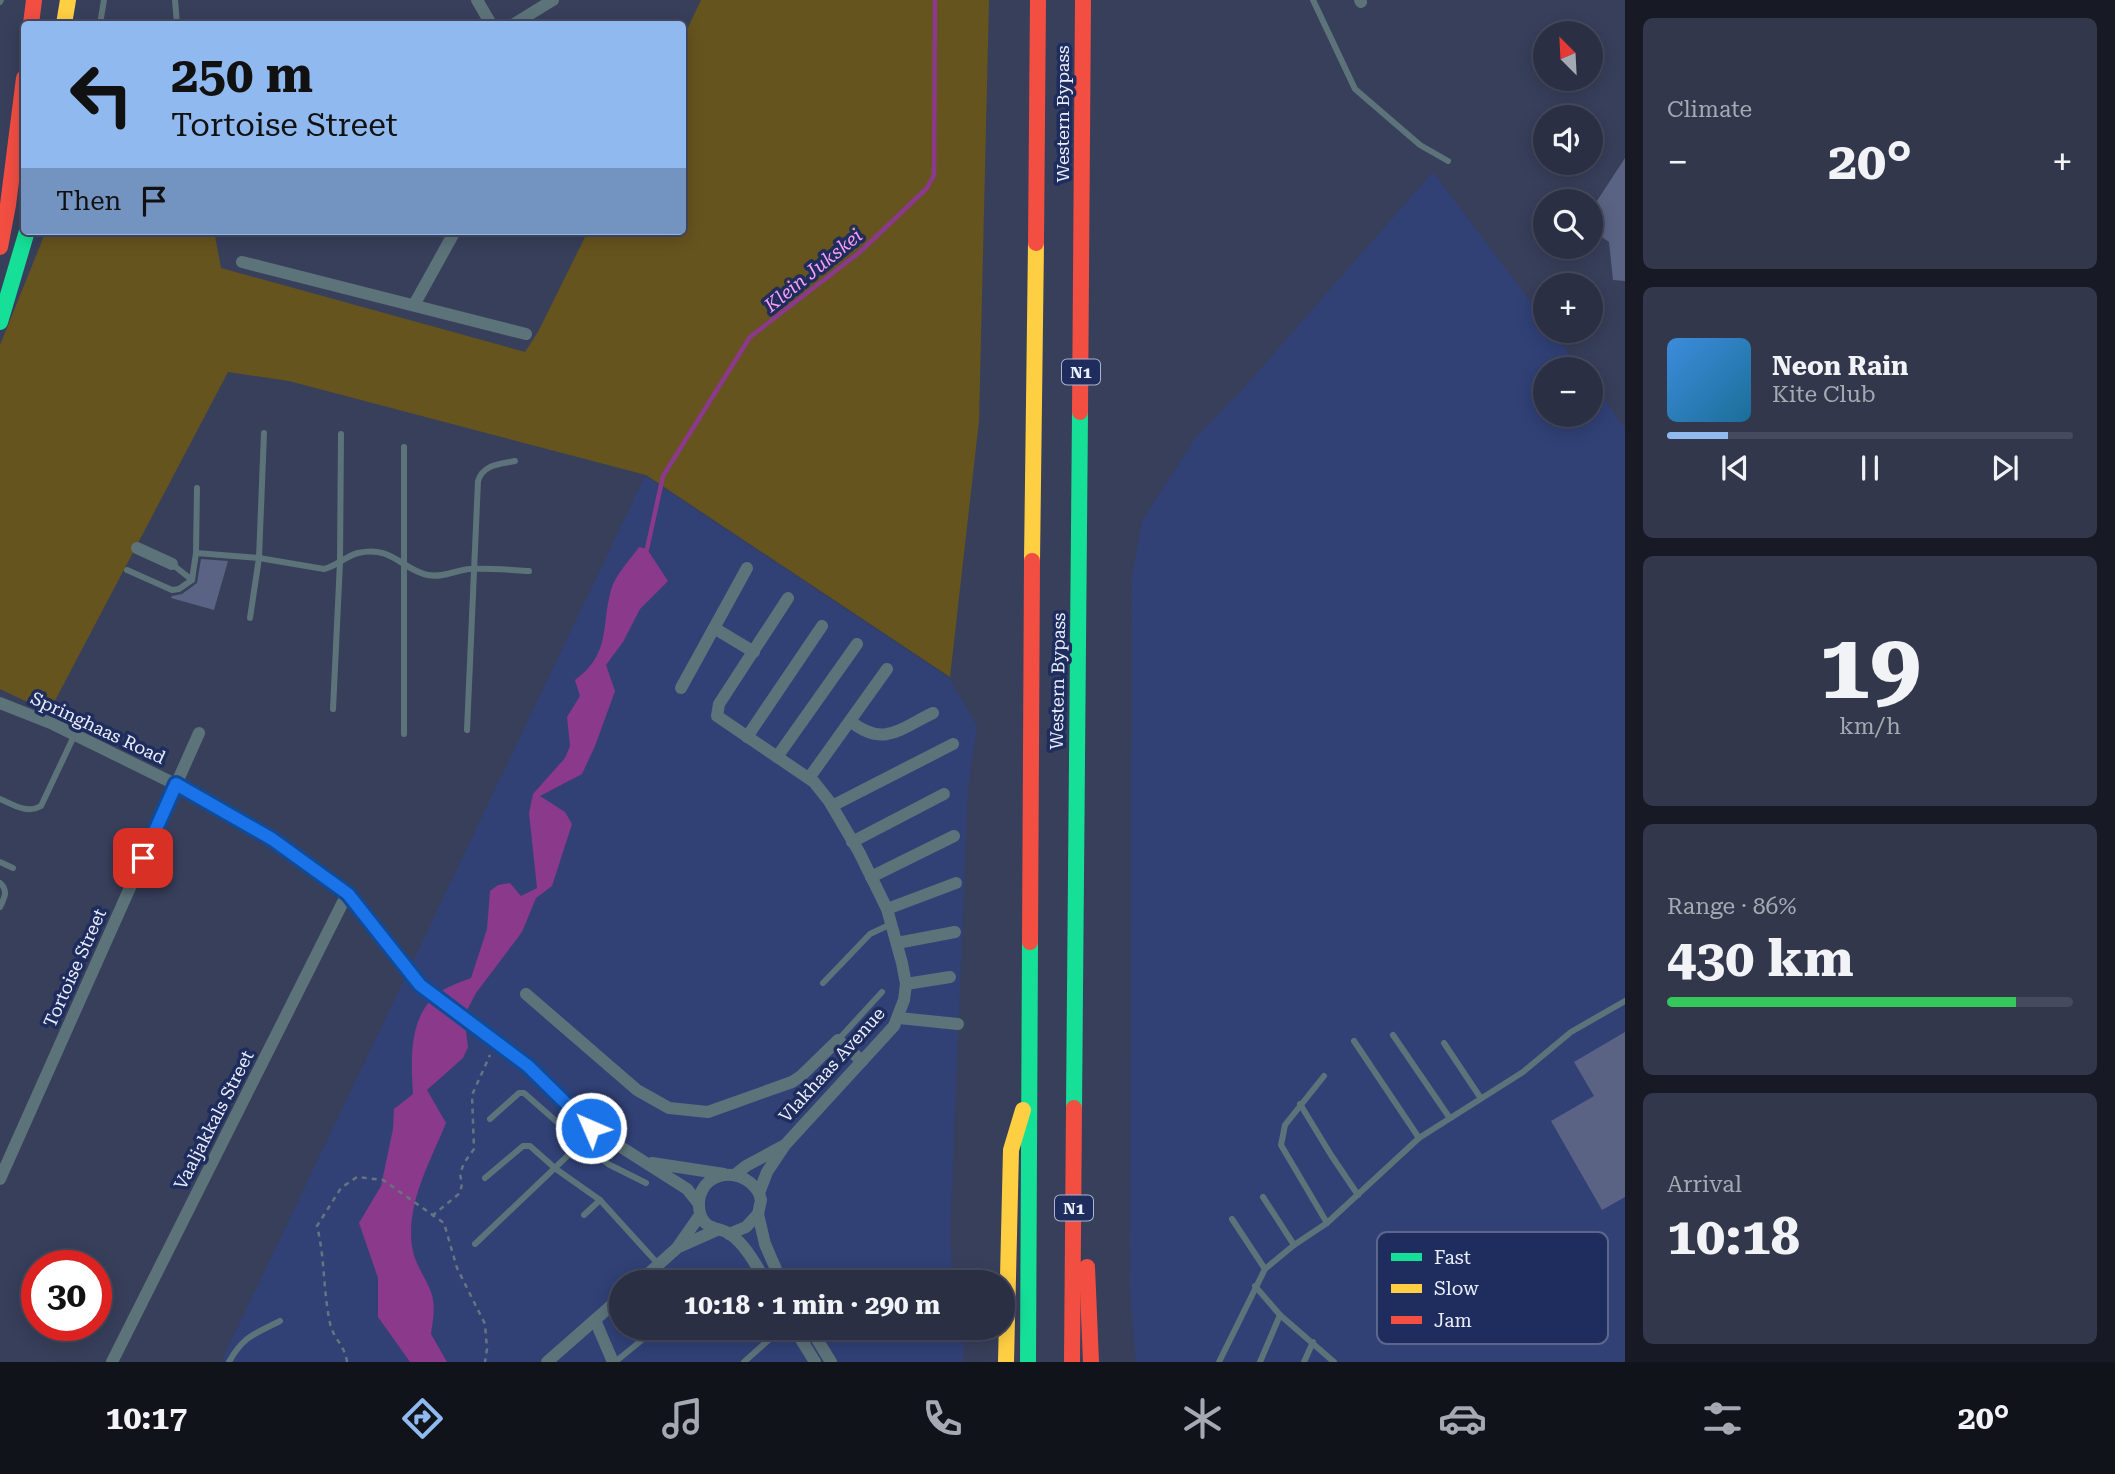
<!DOCTYPE html>
<meta charset="utf-8">
<style>
body{margin:0;font-family:"Roboto Serif",serif;background:#32374b;color:#f1f3f6;height:100vh;display:flex;flex-direction:column;font-size:26px;white-space:nowrap}
*{box-sizing:border-box;margin:0}
p{font-size:23px;color:#a5a9b2}
.icon{flex:none;width:38px;height:38px;fill:none;stroke:currentColor;stroke-width:2;stroke-linecap:round;stroke-linejoin:round}
.map{position:relative;flex:1;overflow:hidden}
.sheet{display:flex;flex-direction:column;gap:18px;padding:18px;background:#171a25;width:490px}
.sheet>*{flex:none}
.guide{position:absolute;left:21px;top:21px;width:665px;height:214px;border-radius:7px;box-shadow:0 4px 18px #0003,0 0 0 2px #464a5d;background:#90b9f0;color:#111;overflow:hidden}
.needle{width:46px;rotate:336deg}
.tools{position:absolute;left:1533px;top:21px;display:grid;gap:14px}
.tools a{display:grid;place-items:center;width:70px;height:70px;border-radius:50%;background:#2a2f44;box-shadow:0 4px 18px #0003,0 0 0 2px #464a5d;font-size:35px}
.speed{position:absolute;left:21px;top:1250px;display:flex;gap:14px;font-size:35px;font-weight:700;text-align:center}
.speed>*{display:grid;place-content:center;width:91px;height:91px;border-radius:50%;background:#2a2f44;box-shadow:0 4px 18px #0003,0 0 0 2px #464a5d;line-height:1}
.speed .limit{border:10px solid #d22;background:#fff;color:#111}
.pin{position:absolute;display:grid;place-items:center;width:60px;height:60px;color:#fff;margin:-30px;border-radius:14px;box-shadow:0 4px 10px #0006}
.me{position:absolute;width:77px;margin:-38px;rotate:315deg;stroke-linejoin:round;filter:drop-shadow(0 0 5px #0008)}
.turn{display:flex;align-items:center;gap:24px;height:147px;padding:0 35px;font-size:32px}
.turn .icon{width:91px;height:91px;stroke-width:2.5}
.turn b{display:block;font-size:49px;line-height:60px}
.then{display:flex;align-items:center;height:66px;padding:0 35px;background:#0003;gap:14px;font-size:26px}
.big{font-size:52px;font-weight:700;line-height:1.1}
.sheet .widget{flex:1;display:flex;flex-direction:column;justify-content:center;gap:10px;min-width:0;padding:0 24px;border-radius:10px;background:#32374b}
.sheet .dial{align-items:center;gap:0}
.dial b{font-size:91px;line-height:1}
.song{display:flex;align-items:center;gap:21px}
.cover{width:84px;height:84px;border-radius:10px;background:linear-gradient(135deg,hsl(210 70% 55%),hsl(200 70% 35%))}
.played{height:7px;border-radius:4px;background:linear-gradient(90deg,#90b9f0 15%,#464a5d 15%)}
.keys{display:flex;justify-content:space-around;direction:ltr}
.heat{display:flex;justify-content:space-between;align-items:center;font-size:38px;direction:ltr}
.charge{height:10px;border-radius:5px;background:linear-gradient(90deg,#34c759 86%,#464a5d 0)}
.trip{position:absolute;left:609px;top:1270px;width:406px;height:70px;border-radius:35px;background:#2a2f44;box-shadow:0 4px 18px #0003,0 0 0 2px #464a5d;font-weight:700;line-height:70px;text-align:center}
.tab-bar{display:flex;height:112px;justify-content:space-around;align-items:center;background:#11131b;color:#a5a9b2}
.tab-bar .icon{width:49px;height:49px}
.tab-bar .on{color:#90b9f0}
.tab-bar b{font-size:32px;color:#f1f3f6}
main{display:flex;flex:1;min-height:0}
.map>svg:first-child{display:block}
.built{fill:#314176}
.green{fill:#66541e}
.water{fill:#8b398a}
.lines{fill:none;stroke-linecap:round;stroke-linejoin:round}
.stream{stroke:#8b398a;stroke-width:4.5}
.building{fill:#5b6384}
.path{stroke:#657580;stroke-width:2.5;stroke-dasharray:5 5;stroke-linecap:butt}
.lane{stroke:#5d737a;stroke-width:6}
.street{stroke:#5d737a;stroke-width:12}
.fast{stroke:#16e098;stroke-width:16}
.slow{stroke:#ffcf43;stroke-width:16}
.jam{stroke:#f24e42;stroke-width:16}
.route-casing{stroke:#114b97;stroke-width:18}
.route{stroke:#1a73e8;stroke-width:12}
.labels{text-anchor:middle;stroke-width:7;stroke-linejoin:round;paint-order:stroke}
.shield{fill:#1f2c5e;stroke:#adb4cd;stroke-width:2}
.shield-label{font-size:16px;font-weight:bold;fill:#eaeffc}
.street-label{font-size:18px;fill:#eaeffc;stroke:#1f2c5e}
.water-label{font-size:19px;font-style:italic;fill:#fa9df3;stroke:#1f2c5e}
.key{fill:#1f2c5e;stroke:#5c668d;stroke-width:2}
.key-label{font-size:19px;fill:#eaeffc}
</style>
<main>
<div class="map">
<svg width="1625" height="1362" viewBox="0 0 1625 1362">
<rect width="100%" height="100%" fill="#383f5b"/>
<g class="built">
<path d="M1433,172l112,149v10h7l29,38h-36v46h46v-33l34,46v934h-489l-6,-73 2,-713 10,-55 54,-84 45,-46z"/>
<path d="M645,476l305,203 27,47 -9,62 -18,447 3,48h-332v45h344l-2,34h-742z"/>
</g>
<path class="green" d="M701,0h288l-10,421 -29,256 -304,-202 -357,-94 -61,-9 -179,340 -49,-23v-344l46,-114h168l7,37 304,84 13,-20 50,-101h94l1,-193z"/>
<path class="water" d="M639,547l8,2 21,32 -28,28 -17,33 -17,23 9,26 -20,55 -13,28 -42,22 25,16 7,12 -20,62 -16,12 -14,34 -46,61 -12,23 4,31 -5,11 -36,32 19,33c-16,39 -40,80 -34,124 3,18 13,29 19,45 5,14 2,27 0,42l16,28h-37l-32,-45v-39l-19,-55 22,-37 12,-57 1,-20 19,-15c-2,-35 -5,-79 27,-102 9,-6 21,-10 31,-14l16,-49 3,-38 8,-6 12,-2 11,13 16,-8 -8,-75 4,-19 32,-36 5,-12 -3,-29 13,-21 -5,-16c36,-26 26,-54 36,-90 4,-15 19,-30 28,-43z"/>
<g class="lines">
<path class="stream" d="M647,549l16,-73 87,-139 110,-85 67,-64 7,-13 1,-175"/>
</g>
<g class="building">
<path d="M1625,158v123l-12,-1 -4,-38 -18,-12v-20z"/>
<path d="M201,559l27,2 -14,49 -43,-12 1,-2 10,-2 15,-11z"/>
<path d="M1625,1032v165l-23,13 -51,-89 43,-25 -20,-34z"/>
</g>
<g class="lines">
<g class="path">
<path d="M432,1216l28,-23 2,-9 -2,-10 4,-11 10,-14 -2,-54 18,-40"/>
<path d="M347,1362c-2,-17 -15,-25 -17,-39 -7,-32 -5,-65 -13,-97l24,-38 16,-11 26,3 61,43 13,45 28,56 2,25 -2,13"/>
</g>
<g class="lane">
<path d="M175,0l2,24"/>
<path d="M1313,0l42,89 65,56 28,16"/>
<path d="M0,2l1,-2"/>
<path d="M100,24l4,-24"/>
<path d="M404,447v287"/>
<path d="M196,553l63,5 65,11c13,-3 22,-13 34,-16 34,-8 44,17 70,22 15,3 28,-5 42,-6 19,-1 40,1 59,2"/>
<path d="M172,564l20,16"/>
<path d="M127,570l45,20 7,-1 13,-9 4,-27 1,-65"/>
<path d="M250,618l9,-60 5,-125"/>
<path d="M333,709l7,-147 1,-128"/>
<path d="M467,730l11,-249c5,-17 23,-17 37,-20"/>
<path d="M0,799c14,6 27,15 41,7l33,-70"/>
<path d="M0,862l13,6"/>
<path d="M0,883c9,8 4,15 0,24"/>
<path d="M823,983l47,-49 21,-10"/>
<path d="M1393,1035l56,82"/>
<path d="M838,1040l44,-48"/>
<path d="M1354,1041l65,97"/>
<path d="M1444,1043l36,54"/>
<path d="M1324,1076l-39,49 -4,20 46,78"/>
<path d="M1300,1104l31,51 27,40"/>
<path d="M490,1119l29,-26h5l57,50 27,21 38,19"/>
<path d="M485,1178l38,-32h7l26,23 44,31 59,65"/>
<path d="M1263,1197l31,48"/>
<path d="M584,1215l16,-15"/>
<path d="M1232,1219l33,50"/>
<path d="M475,1244l106,-101"/>
<path d="M1255,1286l25,29 54,47"/>
<path d="M229,1362c14,-26 26,-28 51,-41"/>
<path d="M615,1362l33,-27"/>
<path d="M744,1362l28,-25"/>
<path d="M1219,1362l46,-93 29,-24 33,-22 92,-85 104,-66 48,-40 54,-31"/>
<path d="M1260,1362l20,-47"/>
<path d="M1304,1362l9,-20"/>
</g>
<g class="street">
<path d="M477,0l14,24"/>
<path d="M1360,0l1,2"/>
<path d="M514,24l39,-24"/>
<path d="M242,262l284,72"/>
<path d="M414,305l41,-74"/>
<path d="M137,548l35,16"/>
<path d="M714,628l40,24"/>
<path d="M681,688l66,-120"/>
<path d="M0,703l53,21 122,60 97,56 75,54 73,91 109,81 62,62 96,61 12,15"/>
<path d="M850,721c34,27 49,8 83,-8"/>
<path d="M747,737l75,-111"/>
<path d="M777,757l80,-113"/>
<path d="M809,778l78,-109"/>
<path d="M832,806l121,-62"/>
<path d="M852,842l92,-48"/>
<path d="M871,877l83,-41"/>
<path d="M887,909l69,-26"/>
<path d="M897,943l58,-11"/>
<path d="M906,984l44,-7"/>
<path d="M526,994l111,96 32,18 39,4 84,-30 9,-6 37,-36 24,21"/>
<path d="M899,1018l59,6"/>
<path d="M652,1163l72,11"/>
<path d="M736,1174l10,-8 37,-20"/>
<path d="M0,1179l199,-446"/>
<path d="M759,1193c-20,-33 -68,-18 -59,20 4,17 19,14 30,21 16,11 27,33 37,49"/>
<path d="M729,1234l17,-7 12,-13"/>
<path d="M681,1246l36,-16"/>
<path d="M638,1283l39,-35 23,-33"/>
<path d="M782,1283l-17,-39 -7,-30 3,-14 -2,-7 8,-21 18,-27 109,-119 10,-26 2,-16 -4,-21 -15,-54 -28,-57 -30,-51 -15,-19 -97,-66 2,-12 69,-106"/>
<path d="M595,1320l18,42"/>
<path d="M794,1328l21,34"/>
<path d="M810,1328l21,34"/>
<path d="M112,1362l235,-468"/>
<path d="M547,1362l74,-65"/>
</g>
<g class="fast">
<path d="M0,322l27,-91"/>
<path d="M1074,1108l6,-696"/>
<path d="M1028,1362l2,-420"/>
</g>
<g class="slow">
<path d="M64,24l4,-24"/>
<path d="M1032,561l4,-318"/>
<path d="M1006,1362l5,-212 12,-40"/>
</g>
<g class="jam">
<path d="M31,24l3,-24"/>
<path d="M1036,243l2,-243"/>
<path d="M0,247l8,-42 16,-127"/>
<path d="M1080,412l3,-412"/>
<path d="M1030,942l2,-381"/>
<path d="M1087,1267l4,95"/>
<path d="M1072,1362l2,-254"/>
</g>
</g>
<g class="lines">
<defs>
<path id="route" d="M143,858l33,-74 96,55 76,55 72,91 108,81 63,62"/>
</defs>
<use href="#route" class="route-casing"/>
<use href="#route" class="route"/>
</g>
<g class="labels">
<g class="shield">
<rect x="1062" y="359.5" width="38" height="25" rx="5"/>
<rect x="1055" y="1195.5" width="38" height="25" rx="5"/>
</g>
<g class="shield-label">
<text x="1081" y="378">N1</text>
<text x="1074" y="1214">N1</text>
</g>
<g class="street-label">
<text transform="translate(1063 114) rotate(-90)" y="6">Western Bypass</text>
<text transform="translate(1058 681) rotate(-89)" y="6">Western Bypass</text>
<text transform="translate(98 728) rotate(25)" y="6">Springhaas Road</text>
<text transform="translate(75 968) rotate(-66)" y="6">Tortoise Street</text>
<text transform="translate(832 1065) rotate(-48)" y="6">Vlakhaas Avenue</text>
<text transform="translate(214 1120) rotate(-63)" y="6">Vaaljakkals Street</text>
</g>
<g class="water-label">
<text transform="translate(813 270) rotate(-39)" y="7">Klein Jukskei</text>
</g>
</g>
<rect x="1377" y="1232" width="231" height="112" rx="10" class="key"/>
<rect x="1391" y="1253" width="31" height="8" fill="#16e098"/>
<rect x="1391" y="1284" width="31" height="9" fill="#ffcf43"/>
<rect x="1391" y="1316" width="31" height="8" fill="#f24e42"/>
<g class="key-label">
<text x="1434" y="1264">Fast</text>
<text x="1434" y="1295">Slow</text>
<text x="1434" y="1327">Jam</text>
</g>
</svg>
<div class="tools">
<a><svg class="needle" viewBox="-14 -14 28 28"><path d="M0-13l5 13h-10z" fill="#e53935"/><path d="M0 13l5-13h-10z" fill="#a5a9b2"/></svg></a>
<a><svg class="icon" aria-label="sound" viewBox="0 0 24 24"><path d="M4 9h4l5-4v14l-5-4H4zM17 9q2 3 0 6"/></svg></a>
<a><svg class="icon" aria-label="search" viewBox="0 0 24 24"><circle cx="10" cy="10" r="6"/><path d="M15 15l6 6"/></svg></a>
<a>+</a>
<a>−</a>
</div>
<div class="speed"><div class="limit">30</div></div>
<div class="pin" style="left:143px;top:858px;background:#d93025"><svg class="icon" aria-label="arrive" viewBox="0 0 24 24"><path d="M6 21V4h12l-3 4 3 4H6"/></svg></div>
<svg class="me" style="left:591px;top:1128px" viewBox="-20 -20 40 40"><circle r="17" fill="#1a73e8" stroke="#fff" stroke-width="3"/><path d="M0-11L8 9 0 5-8 9z" fill="#fff"/></svg>
<div class="trip">10:18 · 1 min · 290 m</div>
<div class="guide">
<div class="turn"><svg class="icon" aria-label="left" viewBox="0 0 24 24"><path d="M17 20v-9H6M10 6l-5 5 5 5"/></svg><div><b>250 m</b>Tortoise Street</div></div>
<div class="then">Then<svg class="icon" aria-label="arrive" viewBox="0 0 24 24"><path d="M6 21V4h12l-3 4 3 4H6"/></svg></div>
</div>
</div>
<section class="sheet">
<div class="widget"><p>Climate</p>
<div class="heat"><a>−</a><b class="big">20°</b><a>+</a></div>
</div>
<div class="widget">
<div class="song"><i class="cover"></i><div><b>Neon Rain</b><p>Kite Club</p></div></div>
<div class="played"></div>
<div class="keys"><svg class="icon" aria-label="previous" viewBox="0 0 24 24"><path d="M18 5L8 12l10 7zM5 5v14"/></svg><svg class="icon" aria-label="pause" viewBox="0 0 24 24"><path d="M8 5v14M16 5v14"/></svg><svg class="icon" aria-label="next" viewBox="0 0 24 24"><path d="M6 5l10 7-10 7zM19 5v14"/></svg></div>
</div>
<div class="widget dial"><b>19</b><p>km/h</p></div>
<div class="widget"><p>Range · 86%</p><b class="big">430 km</b><div class="charge"></div></div>
<div class="widget"><p>Arrival</p><b class="big">10:18</b></div>
</section>
</main>
<nav class="tab-bar">
<b>10:17</b>
<svg class="icon on" aria-label="directions" viewBox="0 0 24 24"><path d="M12 3l9 9-9 9-9-9zM9 14v-3h6M13 9l2 2-2 2"/></svg>
<svg class="icon" aria-label="music" viewBox="0 0 24 24"><path d="M9 18V5l10-2v13"/><circle cx="6" cy="18" r="3"/><circle cx="16" cy="16" r="3"/></svg>
<svg class="icon" aria-label="phone" viewBox="0 0 24 24"><path d="M5 4h4l2 5-3 2q2 4 5 5l2-3 5 2v4C11 20 4 13 5 4z"/></svg>
<svg class="icon" aria-label="climate" viewBox="0 0 24 24"><path d="M12 3v18M4 7l16 10M4 17L20 7"/></svg>
<svg class="icon" aria-label="car" viewBox="0 0 24 24"><path d="M5 17H2v-5l4-1 3-4h7l3 4 3 1v5h-3M9 17h6M6 11h13"/><circle cx="7" cy="17" r="2"/><circle cx="17" cy="17" r="2"/></svg>
<svg class="icon" aria-label="filters" viewBox="0 0 24 24"><path d="M4 7h16M4 17h16"/><circle cx="9" cy="7" r="2"/><circle cx="15" cy="17" r="2"/></svg>
<b>20°</b>
</nav>
